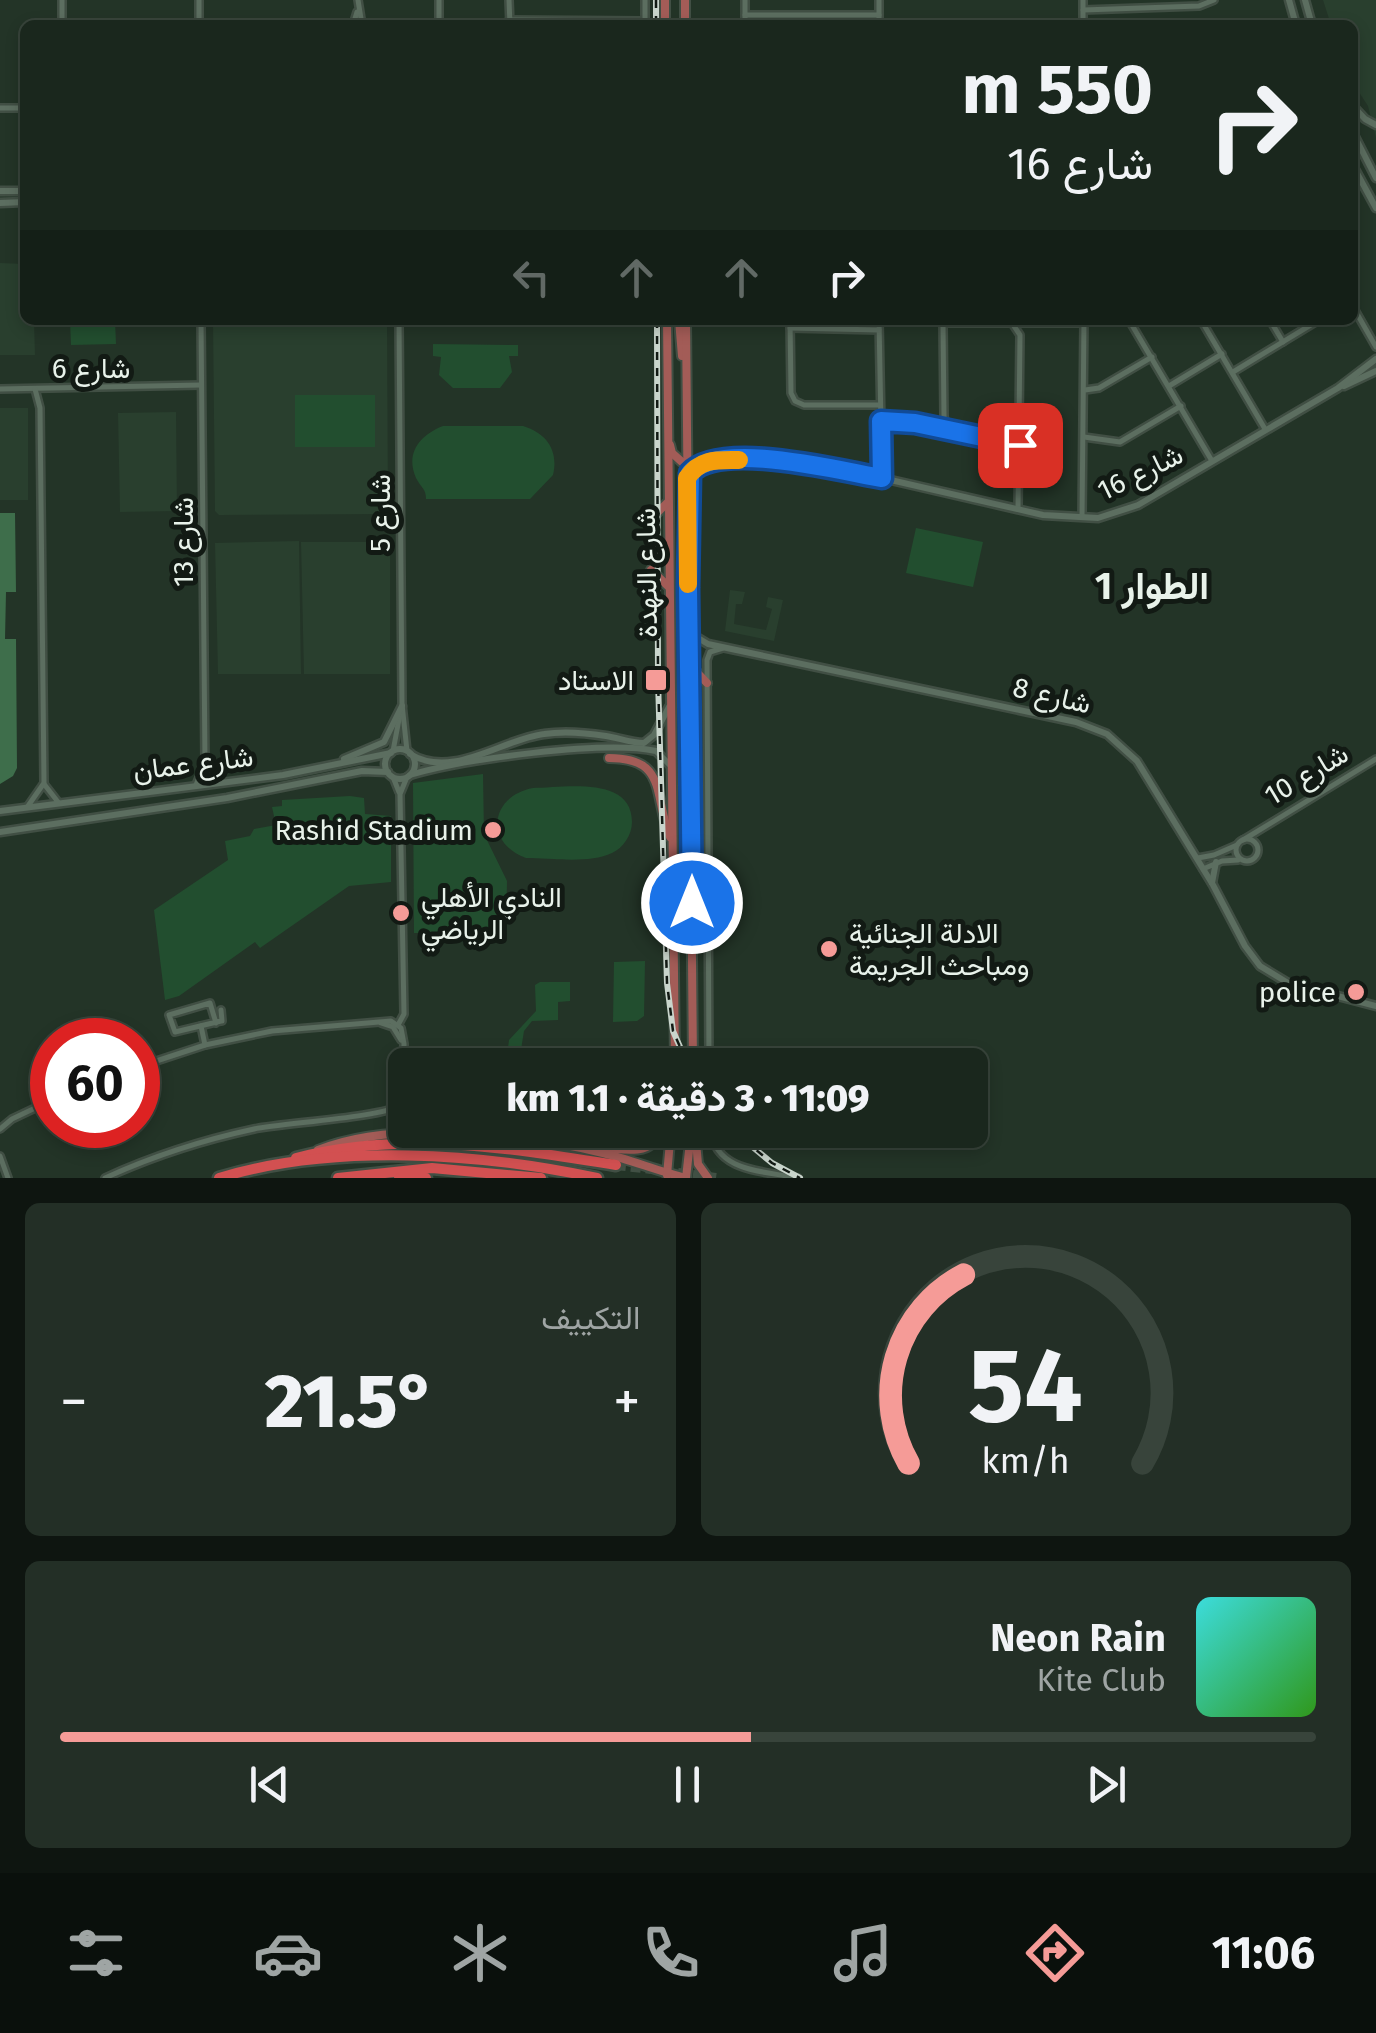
<!DOCTYPE html>
<html lang="ar">
<meta charset="utf-8">
<style>
body{margin:0;font-family:"Fira Sans",Vazirmatn,sans-serif;background:#232f26;color:#f1f3f6;direction:rtl;height:100vh;display:flex;flex-direction:column;font-size:38px;white-space:nowrap}
*{box-sizing:border-box;margin:0}
p{font-size:32px;color:#9fa5a4}
.icon{flex:none;width:55px;height:55px;fill:none;stroke:currentColor;stroke-width:2;stroke-linecap:round;stroke-linejoin:round}
.map{position:relative;height:1178px;overflow:hidden;direction:ltr}
.drawer{display:flex;flex-direction:column;gap:25px;padding:25px;background:#0e1510;flex:1}
.drawer>*{flex:none}
.banner{position:absolute;left:20px;top:20px;width:1338px;height:305px;border-radius:15px;box-shadow:0 5px 15px #0003,0 0 0 2px #38443b;direction:rtl;background:#1a271d;color:#f1f3f6;overflow:hidden}
.speed{position:absolute;left:30px;top:1018px;display:flex;gap:20px;font-size:50px;font-weight:700;text-align:center}
.speed>*{display:grid;place-content:center;width:130px;height:130px;border-radius:50%;background:#1a271d;box-shadow:0 5px 15px #0003,0 0 0 2px #38443b;line-height:1}
.speed .limit{border:15px solid #d22;background:#fff;color:#111}
.pin{position:absolute;display:grid;place-items:center;width:85px;height:85px;color:#fff;margin:-42px;border-radius:20px;box-shadow:0 5px 15px #0006}
.me{position:absolute;width:110px;margin:-55px;rotate:0deg;stroke-linejoin:round;filter:drop-shadow(0 0 8px #0008)}
.turn{display:flex;align-items:center;gap:35px;height:210px;padding:0 40px;font-size:45px}
.turn .icon{width:130px;height:130px;stroke-width:2.5}
.turn b{display:block;font-size:70px;line-height:85px}
.lanes{display:flex;align-items:center;height:95px;padding:0 40px;background:#0003;justify-content:center;gap:50px;direction:ltr}
.lanes .off{opacity:.35}
.big{font-size:75px;font-weight:800;line-height:1.1}
.drawer .tile{flex:1;display:flex;flex-direction:column;justify-content:center;gap:15px;min-width:0;padding:0 35px;border-radius:15px;background:#232f26}
.drawer .dial{align-items:center;gap:0}
.dial svg{height:260px;overflow:visible;fill:none;stroke:#38443b;stroke-width:7;stroke-linecap:round;text-anchor:middle}
.dial text{fill:#f1f3f6;stroke:none}
.song{display:flex;align-items:center;gap:30px}
.cover{width:120px;height:120px;border-radius:15px;background:linear-gradient(135deg,hsl(180 70% 55%),hsl(110 70% 35%))}
.played{height:10px;border-radius:5px;background:linear-gradient(90deg,#f59b97 55%,#38443b 55%)}
.keys{display:flex;justify-content:space-around;direction:ltr}
.heat{display:flex;justify-content:space-between;align-items:center;font-size:55px;direction:ltr}
.drawer .tiles{flex:1;display:grid;gap:25px;grid-template-columns:1fr 1fr}
.tile:last-child{grid-column:span 2}
.trip{position:absolute;left:388px;top:1048px;width:600px;height:100px;border-radius:15px;background:#1a271d;box-shadow:0 5px 15px #0003,0 0 0 2px #38443b;font-weight:800;line-height:100px;text-align:center;direction:rtl}
.dock{display:flex;height:160px;justify-content:space-around;align-items:center;background:#0a100c;color:#9fa5a4}
.dock .icon{width:70px;height:70px}
.dock .selected{color:#f59b97}
.dock b{font-size:45px;color:#f1f3f6}
.map>svg:first-child{display:block}
.built{fill:#293f2e}
.green{fill:#224e2f}
.water{fill:#3e6e4b}
.lines{fill:none;stroke-linecap:round;stroke-linejoin:round}
.motorway-tunnel{stroke:#415044;stroke-width:10;stroke-dasharray:10 5;stroke-linecap:butt}
.minor-casing{stroke:#414f44;stroke-width:10}
.tertiary-casing{stroke:#414f44;stroke-width:11}
.secondary-casing{stroke:#414f44;stroke-width:11}
.primary-casing{stroke:#414f44;stroke-width:12}
.motorway-casing{stroke:#414f44;stroke-width:15}
.minor{stroke:#5c6e60;stroke-width:5}
.tertiary{stroke:#5c6e60;stroke-width:6}
.secondary{stroke:#5c6e60;stroke-width:6}
.primary{stroke:#a35c57;stroke-width:8}
.motorway{stroke:#d25051;stroke-width:10}
.rail-casing{stroke:#c9d5cc;stroke-width:6}
.rail{stroke:#121a14;stroke-width:2.5;stroke-dasharray:8;stroke-linecap:butt}
.route-casing{stroke:#114b97;stroke-width:25}
.route{stroke:#1a73e8;stroke-width:18}
.slow{stroke:#f59e0b;stroke-width:18}
.poi-dot{fill:#f59b97;stroke:#121a14;stroke-width:4}
.labels{text-anchor:middle;stroke-width:10;stroke-linejoin:round;paint-order:stroke}
.street-label{font-size:28px;fill:#e8f2ea;stroke:#121a14}
.poi-label{font-size:28px;fill:#e8f2ea;stroke:#121a14;text-anchor:end}
.district-label{font-size:38px;font-weight:bold;fill:#e8f2ea;stroke:#121a14}
</style>
<div class="map">
<svg width="1376" height="1178" viewBox="0 0 1376 1178">
<rect width="100%" height="100%" fill="#233427"/>
<g class="built">
<path d="M1323,0h53v138l-8,-32 -15,-23 -1,-58h-21z"/>
<path d="M0,263l25,1v56h9l1,35h-35z"/>
<path d="M387,320l1,189 -4,5 -165,1 -4,-4 -2,-190z"/>
<rect x="0" y="408" width="28" height="92"/>
<path d="M176,412l1,99 -57,1 -2,-99z"/>
<path d="M299,541l2,133h-83l-3,-131z"/>
<path d="M301,542h89v132h-86z"/>
<path d="M730,590l15,2 -3,12h-6l-2,20 32,6 6,-21 -6,-2 2,-10 15,3 -9,41 -49,-10z"/>
</g>
<g class="green">
<path d="M70,320h45l1,24 -45,1z"/>
<path d="M433,344l85,1v11h-9l3,16 -12,16h-47l-14,-13 2,-18 -8,-1z"/>
<rect x="295" y="395" width="80" height="52"/>
<path d="M443,426h80c23,7 36,24 30,49l-23,24h-104c0,-11 -5,-11 -10,-21 -11,-25 4,-43 27,-52z"/>
<path d="M916,528l67,14 -10,45 -67,-14z"/>
<path d="M483,774l1,60 23,47 -1,53 -92,-1 -1,-150z"/>
<path d="M533,788c30,0 99,-13 99,34 0,13 -9,26 -20,31 -23,11 -61,5 -86,5 -42,-15 -36,-62 7,-70z"/>
<path d="M350,796l14,2 1,16 26,2v66l-42,4 -89,62 -5,-6 -76,54 -14,4 -11,-90 74,-50 -3,-19 25,-5 4,-7 22,-4 -4,-18 10,-1v-6z"/>
<path d="M645,961l-1,55 -7,5 -24,1 1,-60z"/>
<path d="M540,982h30v19l-12,1v18l-26,1 -8,10 -4,25 -4,3 -15,-1 7,-10 1,-8 27,-29 -1,-26z"/>
</g>
<path class="water" d="M0,513h15l1,79h-10l-1,47h11l1,129 -4,8 -13,8z"/>
<g class="lines">
<g class="motorway-tunnel">
<path d="M616,1165l35,4"/>
<path d="M678,1173l38,5"/>
</g>
<defs>
<g id="minor">
<path d="M199,0v25"/>
<path d="M358,0l4,25"/>
<path d="M509,0l1,25"/>
<path d="M645,0v25"/>
<path d="M745,0v25"/>
<path d="M879,0v25"/>
<path d="M1083,10l116,-4 15,-6"/>
<path d="M745,15h134"/>
<path d="M509,20l136,1"/>
<path d="M62,25v-25"/>
<path d="M353,25l4,-13"/>
<path d="M439,25v-25"/>
<path d="M498,25l11,-1"/>
<path d="M1083,25v-25"/>
<path d="M0,108h25"/>
<path d="M1352,305l24,42"/>
<path d="M399,320l3,384 5,47"/>
<path d="M790,320l1,73 4,8 9,4h76"/>
<path d="M879,320l3,157"/>
<path d="M1129,320l83,141"/>
<path d="M1201,320l64,109"/>
<path d="M1270,320l13,22"/>
<path d="M943,323h141"/>
<path d="M1012,323l8,12 -2,174"/>
<path d="M943,324l1,93 3,10"/>
<path d="M790,328l89,2"/>
<path d="M1233,372l86,-52"/>
<path d="M1169,386l53,-32"/>
<path d="M0,389l201,-4"/>
<path d="M1085,390l14,-2 53,-31"/>
<path d="M881,421l34,2 105,22"/>
<path d="M1084,437l36,5 61,-36"/>
<path d="M1082,517l2,-197"/>
<path d="M393,751l7,-37"/>
<path d="M206,766l14,16"/>
<path d="M393,777l6,15"/>
<path d="M44,784l14,18"/>
<path d="M196,785l9,-22 -4,-443"/>
<path d="M28,806l16,-23 -4,-375 -5,-19"/>
<circle cx="1247" cy="850" r="11"/>
<path d="M1243,840l133,-81"/>
<path d="M1198,858l16,-3 23,-10"/>
<path d="M1203,869l19,-8 16,-1"/>
<path d="M216,1023l-6,-20 -41,12 6,17 46,-11h1l-1,-11"/>
<path d="M381,1023l12,4 8,13"/>
<path d="M398,1025l6,-11 -4,-220 7,-17"/>
<path d="M201,1026l4,19"/>
<path d="M709,1065l-2,-405 3,-8 13,-4"/>
<path d="M138,1067l67,-22 67,-14 119,-10 10,7 3,16 -2,72 -11,18"/>
<path d="M0,1129l12,-10 40,-19"/>
<path d="M711,1130c4,42 53,41 87,48"/>
<path d="M0,1156l8,22"/>
<path d="M105,1178c48,-22 98,-38 149,-49 29,-6 131,-12 147,-24"/>
</g>
<g id="tertiary">
<path d="M1352,105l13,14 11,6"/>
<path d="M0,191h25"/>
<path d="M0,203l25,-1"/>
<path d="M1344,386l32,-15"/>
<path d="M688,477l9,-12 10,-4h86l89,17 161,37 55,3 40,-13 200,-117 38,-29"/>
<path d="M688,632l20,12 368,78 31,12 30,27 76,124 32,61 15,20 28,17 88,23"/>
<circle cx="400" cy="764" r="15"/>
<path d="M410,754c43,26 92,-15 134,-20 19,-3 43,-1 62,2 13,2 25,7 38,7l10,-8 15,-28"/>
<path d="M344,759l40,-17 18,-36"/>
<path d="M410,775c53,-16 194,-35 246,-24l14,14"/>
<path d="M0,811l283,-36 108,-22"/>
<path d="M0,832l227,-34 135,-27 26,1"/>
<path d="M1212,883l4,-21"/>
</g>
<g id="secondary">
<path d="M1289,0l7,25"/>
<path d="M1305,0l7,25"/>
<path d="M1352,131l24,47"/>
<path d="M1352,164l24,44"/>
</g>
<g id="primary">
<path d="M665,0v25"/>
<path d="M685,0v25"/>
<path d="M667,320l8,745"/>
<path d="M679,320l3,36"/>
<path d="M686,320l7,745"/>
<path d="M670,445l2,8 10,9 25,-1"/>
<path d="M650,520l17,-17"/>
<path d="M651,570l18,17"/>
<path d="M689,664l18,19"/>
<path d="M609,758c59,0 44,37 61,79"/>
<path d="M694,899l15,-24"/>
<path d="M695,1130l3,34 10,14"/>
<path d="M597,1148c25,-1 52,12 65,-18"/>
<path d="M318,1150c75,-31 207,-16 285,3 28,7 55,18 83,25"/>
<path d="M667,1175l4,-45"/>
<path d="M686,1178l5,-45"/>
</g>
<g id="motorway">
<path d="M296,1158c106,-28 213,-10 320,7"/>
<path d="M219,1178c115,-35 262,-25 378,0"/>
<path d="M338,1178l94,-10 109,10"/>
<path d="M399,1178h27"/>
</g>
</defs>
<use href="#minor" class="minor-casing"/>
<use href="#tertiary" class="tertiary-casing"/>
<use href="#secondary" class="secondary-casing"/>
<use href="#primary" class="primary-casing"/>
<use href="#motorway" class="motorway-casing"/>
<use href="#minor" class="minor"/>
<use href="#tertiary" class="tertiary"/>
<use href="#secondary" class="secondary"/>
<use href="#primary" class="primary"/>
<use href="#motorway" class="motorway"/>
<defs>
<g id="rail">
<path d="M656,0v25"/>
<path d="M657,320l1,360 9,303 6,48 15,34"/>
<path d="M732,1130l40,33 28,15"/>
</g>
</defs>
<use href="#rail" class="rail-casing"/>
<use href="#rail" class="rail"/>
</g>
<g class="lines">
<defs>
<path id="route" d="M692,903l-4,-315 2,-115c30,-33 150,-2 192,5l-1,-57 34,2 105,22"/>
</defs>
<use href="#route" class="route-casing"/>
<use href="#route" class="route"/>
<path class="slow" d="M688,584l-1,-106c13,-20 31,-18 52,-18"/>
</g>
<g class="poi-dot">
<rect x="644" y="668" width="24" height="24" rx="5"/>
<circle cx="493" cy="830" r="10"/>
<circle cx="401" cy="913" r="10"/>
<circle cx="829" cy="949" r="10"/>
<circle cx="1356" cy="992" r="10"/>
</g>
<g class="labels">
<g class="street-label">
<text x="91" y="378">شارع 6</text>
<text transform="translate(1140 472) rotate(-26)" y="10">شارع 16</text>
<text transform="translate(380 513) rotate(-90)" y="10">شارع 5</text>
<text transform="translate(183 542) rotate(-90)" y="10">شارع 13</text>
<text transform="translate(646 573) rotate(-91)" y="10">شارع النهدة</text>
<text transform="translate(1052 695) rotate(13)" y="10">شارع 8</text>
<text transform="translate(193 763) rotate(-7)" y="10">شارع عمان</text>
<text transform="translate(1306 774) rotate(-31)" y="10">شارع 10</text>
</g>
<g class="poi-label">
<text x="634" y="690">الاستاد</text>
<text x="473" y="840">Rashid Stadium</text>
<text x="421" y="907" text-anchor="start">النادي الأهلي<tspan x="421" dy="32">الرياضي</tspan></text>
<text x="849" y="943" text-anchor="start">الادلة الجنائية<tspan x="849" dy="32">ومباحث الجريمة</tspan></text>
<text x="1336" y="1002">police</text>
</g>
<g class="district-label">
<text x="1152" y="599">الطوار 1</text>
</g>
</g>
</svg>
<div class="speed"><div class="limit">60</div></div>
<div class="pin" style="left:1020px;top:445px;background:#d93025"><svg class="icon" aria-label="arrive" viewBox="0 0 24 24"><path d="M6 21V4h12l-3 4 3 4H6"/></svg></div>
<svg class="me" style="left:692px;top:903px" viewBox="-20 -20 40 40"><circle r="17" fill="#1a73e8" stroke="#fff" stroke-width="3"/><path d="M0-11L8 9 0 5-8 9z" fill="#fff"/></svg>
<div class="trip">11:09 · 3 دقيقة · 1.1 km</div>
<div class="banner">
<div class="turn"><svg class="icon" aria-label="right" viewBox="0 0 24 24"><path d="M7 20v-9h11M14 6l5 5-5 5"/></svg><div><b>550 m</b>شارع 16</div></div>
<div class="lanes"><svg class="icon off" aria-label="left" viewBox="0 0 24 24"><path d="M17 20v-9H6M10 6l-5 5 5 5"/></svg><svg class="icon off" aria-label="ahead" viewBox="0 0 24 24"><path d="M12 20V5M6 11l6-6 6 6"/></svg><svg class="icon off" aria-label="ahead" viewBox="0 0 24 24"><path d="M12 20V5M6 11l6-6 6 6"/></svg><svg class="icon" aria-label="right" viewBox="0 0 24 24"><path d="M7 20v-9h11M14 6l5 5-5 5"/></svg></div>
</div>
</div>
<section class="drawer">
<div class="tiles">
<div class="tile dial"><svg viewBox="0 0 100 80">
<path d="M14 69A42 42 0 1 1 86 69"/>
<path d="M14 69A42 42 0 0 1 31 11" stroke="#f59b97"/>
<text x="50" y="56" font-size="32" font-weight="700">54</text>
<text x="50" y="72" font-size="11">km/h</text>
</svg></div>
<div class="tile"><p>التكييف</p>
<div class="heat"><a>−</a><b class="big">21.5°</b><a>+</a></div>
</div>
<div class="tile">
<div class="song"><i class="cover"></i><div><b>Neon Rain</b><p>Kite Club</p></div></div>
<div class="played"></div>
<div class="keys"><svg class="icon" aria-label="previous" viewBox="0 0 24 24"><path d="M18 5L8 12l10 7zM5 5v14"/></svg><svg class="icon" aria-label="pause" viewBox="0 0 24 24"><path d="M8 5v14M16 5v14"/></svg><svg class="icon" aria-label="next" viewBox="0 0 24 24"><path d="M6 5l10 7-10 7zM19 5v14"/></svg></div>
</div>
</div>
</section>
<nav class="dock">
<b>11:06</b>
<svg class="icon selected" aria-label="directions" viewBox="0 0 24 24"><path d="M12 3l9 9-9 9-9-9zM9 14v-3h6M13 9l2 2-2 2"/></svg>
<svg class="icon" aria-label="music" viewBox="0 0 24 24"><path d="M9 18V5l10-2v13"/><circle cx="6" cy="18" r="3"/><circle cx="16" cy="16" r="3"/></svg>
<svg class="icon" aria-label="phone" viewBox="0 0 24 24"><path d="M5 4h4l2 5-3 2q2 4 5 5l2-3 5 2v4C11 20 4 13 5 4z"/></svg>
<svg class="icon" aria-label="climate" viewBox="0 0 24 24"><path d="M12 3v18M4 7l16 10M4 17L20 7"/></svg>
<svg class="icon" aria-label="car" viewBox="0 0 24 24"><path d="M5 17H2v-5l4-1 3-4h7l3 4 3 1v5h-3M9 17h6M6 11h13"/><circle cx="7" cy="17" r="2"/><circle cx="17" cy="17" r="2"/></svg>
<svg class="icon" aria-label="filters" viewBox="0 0 24 24"><path d="M4 7h16M4 17h16"/><circle cx="9" cy="7" r="2"/><circle cx="15" cy="17" r="2"/></svg>
</nav>
